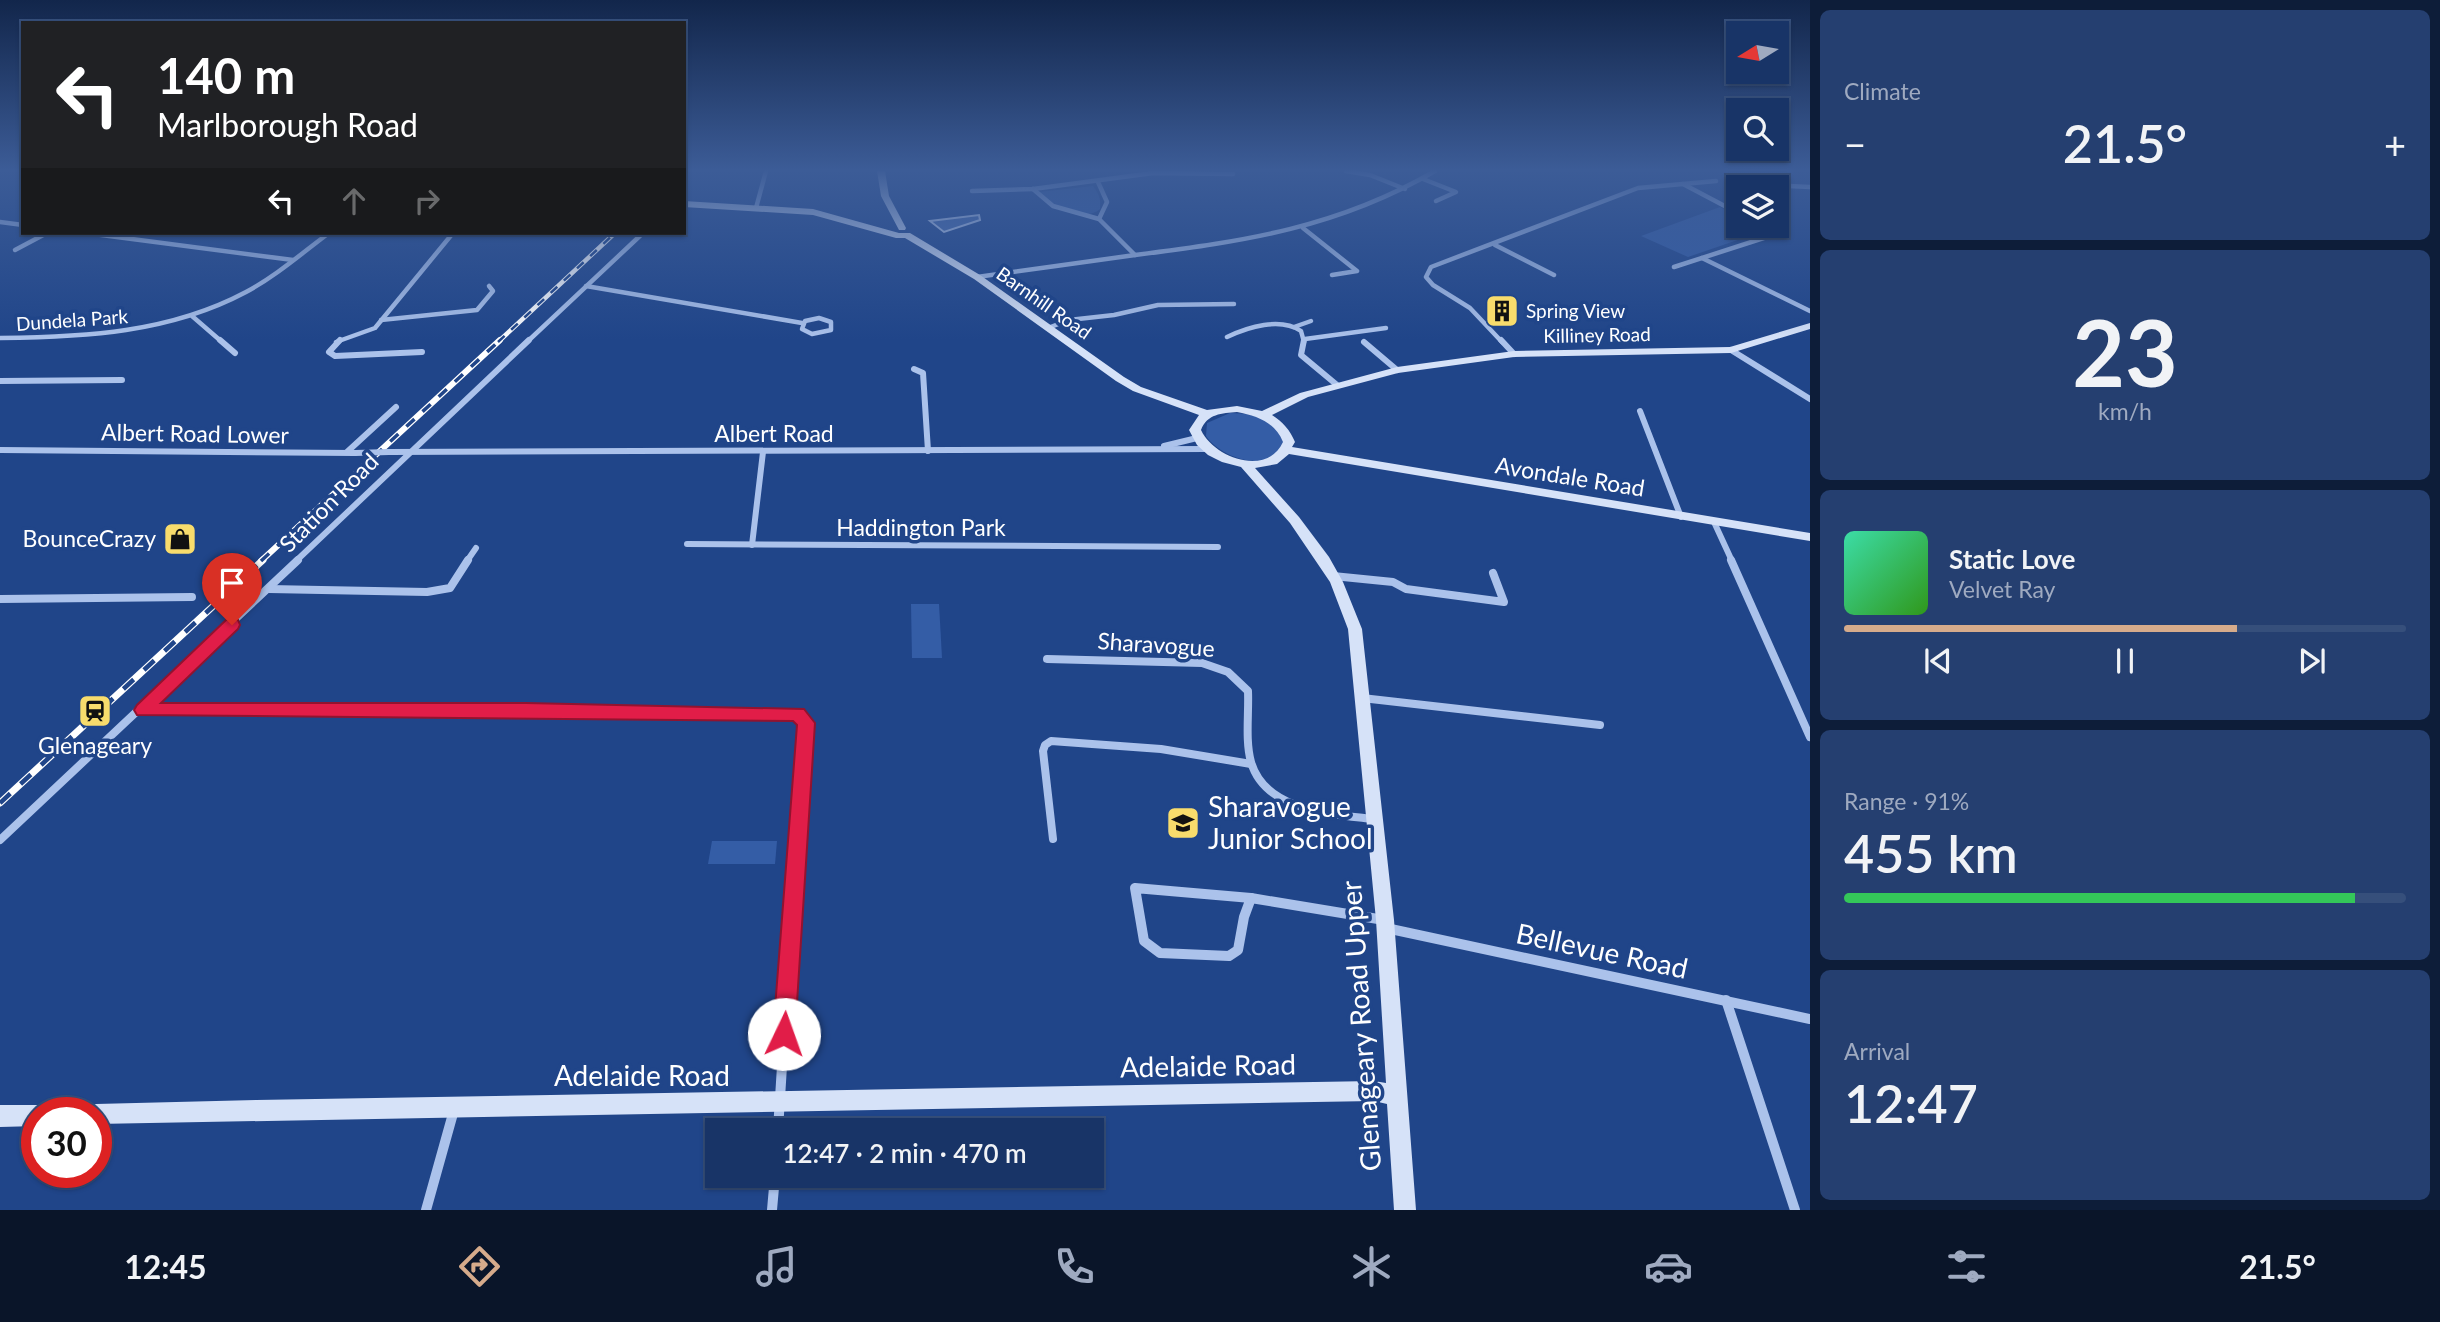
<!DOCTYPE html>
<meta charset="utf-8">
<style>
body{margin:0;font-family:Lato,sans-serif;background:#253f70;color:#f1f3f6;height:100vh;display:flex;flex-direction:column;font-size:26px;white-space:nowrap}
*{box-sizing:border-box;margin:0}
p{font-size:23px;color:#9faac0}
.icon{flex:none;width:38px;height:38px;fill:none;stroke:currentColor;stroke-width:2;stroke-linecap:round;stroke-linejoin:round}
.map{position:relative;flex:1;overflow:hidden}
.drawer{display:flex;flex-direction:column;gap:10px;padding:10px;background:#0d1d39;width:630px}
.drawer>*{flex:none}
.top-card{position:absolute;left:21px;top:21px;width:665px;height:214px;border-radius:0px;box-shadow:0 2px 5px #0004,0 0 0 2px #364f7b;background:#202124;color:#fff;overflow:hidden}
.needle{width:46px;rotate:259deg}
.buttons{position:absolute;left:1726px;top:21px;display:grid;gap:14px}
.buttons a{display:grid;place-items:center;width:63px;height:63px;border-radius:0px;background:#183467;box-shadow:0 2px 5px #0004,0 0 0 2px #364f7b;font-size:35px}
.speed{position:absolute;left:21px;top:1097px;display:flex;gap:14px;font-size:35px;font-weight:700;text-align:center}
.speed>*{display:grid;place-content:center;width:91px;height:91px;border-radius:50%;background:#183467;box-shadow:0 2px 5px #0004,0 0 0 2px #364f7b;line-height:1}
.speed .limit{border:10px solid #d22;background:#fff;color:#111}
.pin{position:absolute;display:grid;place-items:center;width:60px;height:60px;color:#fff;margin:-72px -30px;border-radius:50% 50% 50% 0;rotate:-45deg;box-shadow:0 0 7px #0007}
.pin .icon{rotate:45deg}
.me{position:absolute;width:77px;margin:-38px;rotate:3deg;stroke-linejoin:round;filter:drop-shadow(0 0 5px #0008)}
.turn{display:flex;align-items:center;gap:24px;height:147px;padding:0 21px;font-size:32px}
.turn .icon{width:91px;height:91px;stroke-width:2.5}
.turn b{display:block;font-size:49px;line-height:60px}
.lanes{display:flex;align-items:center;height:66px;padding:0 21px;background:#0003;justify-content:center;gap:35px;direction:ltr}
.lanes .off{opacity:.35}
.big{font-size:52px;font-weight:600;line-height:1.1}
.drawer .widget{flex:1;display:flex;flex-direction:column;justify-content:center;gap:10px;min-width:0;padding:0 24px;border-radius:10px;background:#253f70}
.drawer .dial{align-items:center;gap:0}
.dial b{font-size:91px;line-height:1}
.song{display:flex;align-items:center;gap:21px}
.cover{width:84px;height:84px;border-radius:10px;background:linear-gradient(135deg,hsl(160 70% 55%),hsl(110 70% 35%))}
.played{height:7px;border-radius:4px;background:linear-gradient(90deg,#d6ab8b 70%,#364f7b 70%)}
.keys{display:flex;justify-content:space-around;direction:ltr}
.heat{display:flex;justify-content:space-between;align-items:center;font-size:38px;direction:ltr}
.charge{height:10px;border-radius:5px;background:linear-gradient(90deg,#34c759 91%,#364f7b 0)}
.trip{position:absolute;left:705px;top:1118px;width:399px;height:70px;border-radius:0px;background:#183467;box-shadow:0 2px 5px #0004,0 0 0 2px #364f7b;font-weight:600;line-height:70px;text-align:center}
.menu{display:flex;height:112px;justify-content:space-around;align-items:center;background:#0a1529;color:#9faac0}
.menu .icon{width:49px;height:49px}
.menu .current{color:#d6ab8b}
.menu b{font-size:32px;color:#f1f3f6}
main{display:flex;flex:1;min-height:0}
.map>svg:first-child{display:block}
.green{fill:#345da6}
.building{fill:#496eb1;stroke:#d0def8;stroke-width:2}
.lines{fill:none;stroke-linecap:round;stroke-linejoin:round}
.street-far3{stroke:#abc2eb;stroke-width:4.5}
.street-far2{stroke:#abc2eb;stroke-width:6}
.street-far1{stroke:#abc2eb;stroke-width:8}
.street{stroke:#abc2eb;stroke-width:10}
.secondary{fill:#d6e2f8;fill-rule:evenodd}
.rail-far2-casing{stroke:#fff;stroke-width:4.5}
.rail-far1-casing{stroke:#fff;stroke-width:6}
.rail-casing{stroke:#fff;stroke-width:7}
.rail-far2{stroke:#204589;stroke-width:2.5;stroke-dasharray:9;stroke-linecap:butt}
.rail-far1{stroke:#204589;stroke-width:3.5;stroke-dasharray:11;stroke-linecap:butt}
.rail{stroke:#204589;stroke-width:4.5;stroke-dasharray:14;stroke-linecap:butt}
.street-bridge{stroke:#abc2eb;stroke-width:6}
.route{fill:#e11d48;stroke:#92132f;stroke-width:2}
.labels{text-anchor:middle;stroke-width:7;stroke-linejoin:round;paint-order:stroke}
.far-street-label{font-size:19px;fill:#fff;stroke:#204589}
.far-poi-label{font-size:19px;fill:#fff;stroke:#204589;text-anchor:start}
.street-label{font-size:23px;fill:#fff;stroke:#204589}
.poi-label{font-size:23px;fill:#fff;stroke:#204589;text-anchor:end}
.near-poi-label{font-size:28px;fill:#fff;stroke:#204589;text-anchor:start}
.near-street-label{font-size:28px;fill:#fff;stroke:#204589}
</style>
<main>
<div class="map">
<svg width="1810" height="1210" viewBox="0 0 1810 1210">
<rect width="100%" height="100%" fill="#204589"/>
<g class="green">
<path d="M1093,186c6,8 8,13 7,23 -16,14 -49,-3 -61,-17z"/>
<path d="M1720,207l18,9v10h19l7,5 -76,26 -47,-21z"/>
<path d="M1230,413c23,0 50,7 54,32 -3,3 -7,9 -12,12 -20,11 -54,-3 -66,-21l1,-13z"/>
<path d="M939,604l3,54h-30l-1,-54z"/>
<path d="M712,841h65l-2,23h-67z"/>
</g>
<path class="building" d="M979,215l1,5 -36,12 -14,-11z"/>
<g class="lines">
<g class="street-far3">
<path d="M1346,171l24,4 35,14"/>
<path d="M1423,179l33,13 -20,9"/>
<path d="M1098,182l9,20 -8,17"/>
<path d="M1683,184l55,29"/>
<path d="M1745,184l65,3"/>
<path d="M1033,189l20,17 46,13 36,36"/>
<path d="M972,191l61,-2 120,-16 80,1"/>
<path d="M756,208l10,-37"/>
<path d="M0,222l23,3"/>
<path d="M1303,228l54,43 -25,4"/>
<path d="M86,233l207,27"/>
<path d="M1495,245l59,30"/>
<path d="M15,250l32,-17"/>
<path d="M1702,258l108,53"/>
<path d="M1674,267l99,-32 -2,-5 -9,-4"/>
<path d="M977,277c53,-7 105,-15 158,-22 110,-14 202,-27 300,-84"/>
<path d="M586,286l216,37"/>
<path d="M192,316l30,26"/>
<path d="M819,318l12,4v8l-19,4 -10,-5 3,-8z"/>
<path d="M381,320l96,-10 16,-19 -4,-5"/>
<path d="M1294,327l17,-6"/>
<path d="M1048,328l21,-8 45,-5 44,-10 76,-1"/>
<path d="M1227,337c21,-10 53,-20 74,-6l3,11"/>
<path d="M0,338c85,-1 169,-5 246,-46 30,-16 56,-39 83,-59"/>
<path d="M1305,339l81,-11"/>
<path d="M336,342l39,-14 78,-95"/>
<path d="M527,342l116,-109"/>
<path d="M1502,342l-32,-34 -37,-23 -7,-8 5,-10 207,-79 78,-7"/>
</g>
<g class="street-far2">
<path d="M220,340l15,13"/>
<path d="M340,340l-11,12 6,4 87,-4"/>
<path d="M1304,340l-3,15 36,30"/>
<path d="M1501,340l13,14"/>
<path d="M1364,342l33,28"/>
<path d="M1731,350l79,49"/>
<path d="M914,369l9,4 5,78"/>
<path d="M0,381l122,-1"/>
<path d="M1640,411l41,106"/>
<path d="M1164,446l33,-8"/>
<path d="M0,450l355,3"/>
<path d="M347,452l49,-45"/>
<path d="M389,452l817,-3"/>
<path d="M1714,522l18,39"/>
<path d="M687,544l531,3"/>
<path d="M752,545l11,-93"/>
<path d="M296,561l233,-221"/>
<path d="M467,561l9,-13"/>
</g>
<g class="street-far1">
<path d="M1731,560l79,177"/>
<path d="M1333,576l60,6 13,7 98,13 -11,-29"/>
<path d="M269,589l158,3 23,-4 18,-28"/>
<path d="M0,599l192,-2"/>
<path d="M1047,659l155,4 26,9 20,19c1,23 -3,49 3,71 14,49 80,52 122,57"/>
<path d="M1362,698l238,27"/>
<path d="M143,710h383l272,4 8,9 -10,122"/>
<path d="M1053,839l-10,-88 2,-6 6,-4 110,8 90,15"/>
<path d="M0,840l298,-280"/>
</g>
<g class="street">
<path d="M1135,888l116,10 -7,19 -6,33 -9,6 -69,-3 -16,-12z"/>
<path d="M1251,898l133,22"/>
<path d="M1386,928l424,91"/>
<path d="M1726,1000l69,210"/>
<path d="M778,1130l18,-287"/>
<path d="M426,1210l28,-100"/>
<path d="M772,1210l3,-34"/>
</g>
<g class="secondary">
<path d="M877,171h8l4,25 17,32 -1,2h-6l-18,-34z"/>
<path d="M684,201l129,8 86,24h11l70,42 144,102 17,10 66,23 30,-4 25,5 38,-18 97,-26 117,-16 216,-4 80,-24v6l-79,24 -217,4 -116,16 -90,24 -36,18c11,7 18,15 23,27l-3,5 518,86v8l-521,-87 -12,10 -22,4 44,49 30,40 14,25 19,47 32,291 22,290h-22l-7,-106 -13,-3 -1278,23v-11h-10l3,-6 7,-3 160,-4 1118,-19 12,2 -10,-163 -28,-291 -18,-47 -40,-59 -49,-56 -19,-5 -14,-7 -11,-10 -8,-15 10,-15 -66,-24 -17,-10 -142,-102 -69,-41h-9l-83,-23 -129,-8zM1237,412c20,4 38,10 46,30 -16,35 -69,16 -82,-12 6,-16 21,-17 36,-18z"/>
<path d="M0,1105h37l7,3 3,5h-10v13l-37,1z"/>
</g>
<defs>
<path id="rail-far2" d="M498,342l117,-109"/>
<path id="rail-far1" d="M261,561l239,-221"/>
<path id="rail" d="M0,803l263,-243"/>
</defs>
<use href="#rail-far2" class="rail-far2-casing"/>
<use href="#rail-far1" class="rail-far1-casing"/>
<use href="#rail" class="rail-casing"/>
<use href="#rail-far2" class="rail-far2"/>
<use href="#rail-far1" class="rail-far1"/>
<use href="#rail" class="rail"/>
<path class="street-bridge" d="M355,453l34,-1"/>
</g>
<linearGradient id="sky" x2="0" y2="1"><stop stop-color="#12264b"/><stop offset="0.5" stop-color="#3c5c97"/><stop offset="1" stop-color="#3c5c97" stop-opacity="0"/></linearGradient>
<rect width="1810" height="340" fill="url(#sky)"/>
<path class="route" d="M232,619l6,1 2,5 -2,4 -77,74h365l278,6 11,14 -20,311 -3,8 -8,3 -8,-3 -3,-8 24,-309 -4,-4 -656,-6 -3,-5 3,-5 89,-85z"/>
<defs>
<symbol id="building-square" viewBox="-11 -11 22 22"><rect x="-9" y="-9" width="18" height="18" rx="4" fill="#f8dc6c" stroke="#204589"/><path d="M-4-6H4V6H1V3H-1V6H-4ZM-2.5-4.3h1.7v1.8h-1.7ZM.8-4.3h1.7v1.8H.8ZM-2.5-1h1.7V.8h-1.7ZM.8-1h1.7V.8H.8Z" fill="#111"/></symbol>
<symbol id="shop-square" viewBox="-11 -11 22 22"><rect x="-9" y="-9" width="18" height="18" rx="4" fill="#f8dc6c" stroke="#204589"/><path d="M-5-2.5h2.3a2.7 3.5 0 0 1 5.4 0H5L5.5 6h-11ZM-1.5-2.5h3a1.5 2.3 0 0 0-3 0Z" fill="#111"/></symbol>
<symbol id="station-square" viewBox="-11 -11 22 22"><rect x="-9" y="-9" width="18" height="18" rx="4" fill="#f8dc6c" stroke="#204589"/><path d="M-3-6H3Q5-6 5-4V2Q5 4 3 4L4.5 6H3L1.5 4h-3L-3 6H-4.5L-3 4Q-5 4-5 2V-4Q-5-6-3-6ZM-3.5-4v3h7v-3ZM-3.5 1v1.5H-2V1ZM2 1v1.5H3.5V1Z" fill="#111"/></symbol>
<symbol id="school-square" viewBox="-11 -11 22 22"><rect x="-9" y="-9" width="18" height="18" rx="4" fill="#f8dc6c" stroke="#204589"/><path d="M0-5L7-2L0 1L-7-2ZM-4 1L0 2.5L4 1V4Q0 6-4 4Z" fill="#111"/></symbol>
</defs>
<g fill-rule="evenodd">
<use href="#building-square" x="1483" y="292" width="38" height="38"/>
<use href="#shop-square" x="161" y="520" width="38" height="38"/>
<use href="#station-square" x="76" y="692" width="38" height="38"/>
<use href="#school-square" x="1164" y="804" width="38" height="38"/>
</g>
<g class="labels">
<g class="far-street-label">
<text transform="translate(1044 303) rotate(35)" y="7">Barnhill Road</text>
<text transform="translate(72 320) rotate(-4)" y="7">Dundela Park</text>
<text transform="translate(1597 335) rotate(-1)" y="7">Killiney Road</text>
</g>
<g class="far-poi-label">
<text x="1526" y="318">Spring View</text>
</g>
<g class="street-label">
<text transform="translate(195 434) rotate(1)" y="8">Albert Road Lower</text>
<text x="774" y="442">Albert Road</text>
<text transform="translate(1570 477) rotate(9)" y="8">Avondale Road</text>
<text transform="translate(329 503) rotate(-45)" y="8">Station Road</text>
<text x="921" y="536">Haddington Park</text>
<text transform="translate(1156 645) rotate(4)" y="8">Sharavogue</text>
</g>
<g class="poi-label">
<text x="156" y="547">BounceCrazy</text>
<text x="95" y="754" text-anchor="middle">Glenageary</text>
</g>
<g class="near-poi-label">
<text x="1208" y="817">Sharavogue<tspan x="1208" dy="32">Junior School</tspan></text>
</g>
<g class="near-street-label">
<text transform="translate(1602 951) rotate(12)" y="10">Bellevue Road</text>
<text transform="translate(1361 1026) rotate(-94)" y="10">Glenageary Road Upper</text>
<text transform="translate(1208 1066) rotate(-1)" y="10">Adelaide Road</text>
<text x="642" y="1086">Adelaide Road</text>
</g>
</g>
</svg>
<div class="buttons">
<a><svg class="needle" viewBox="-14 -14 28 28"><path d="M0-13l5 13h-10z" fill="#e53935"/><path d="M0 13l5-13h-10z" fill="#9faac0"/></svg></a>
<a><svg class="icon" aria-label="search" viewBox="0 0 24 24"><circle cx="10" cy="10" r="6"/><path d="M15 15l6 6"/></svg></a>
<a><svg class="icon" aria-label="layers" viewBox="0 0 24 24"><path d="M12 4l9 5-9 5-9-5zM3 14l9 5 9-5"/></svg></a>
</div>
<div class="speed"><div class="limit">30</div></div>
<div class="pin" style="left:232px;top:625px;background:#d93025"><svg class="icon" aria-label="arrive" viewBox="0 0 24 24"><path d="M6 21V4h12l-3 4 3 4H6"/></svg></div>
<svg class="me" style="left:784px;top:1034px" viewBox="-20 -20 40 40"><circle r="19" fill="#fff"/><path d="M0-13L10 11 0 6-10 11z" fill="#e11d48"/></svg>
<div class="trip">12:47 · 2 min · 470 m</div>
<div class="top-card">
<div class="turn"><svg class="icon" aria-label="left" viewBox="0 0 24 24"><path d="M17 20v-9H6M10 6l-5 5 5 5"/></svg><div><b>140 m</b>Marlborough Road</div></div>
<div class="lanes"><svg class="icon" aria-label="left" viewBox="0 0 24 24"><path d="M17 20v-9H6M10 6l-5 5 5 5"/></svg><svg class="icon off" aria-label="ahead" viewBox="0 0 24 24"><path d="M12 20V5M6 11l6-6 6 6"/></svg><svg class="icon off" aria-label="right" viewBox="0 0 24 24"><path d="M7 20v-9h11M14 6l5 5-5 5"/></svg></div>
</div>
</div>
<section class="drawer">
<div class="widget"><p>Climate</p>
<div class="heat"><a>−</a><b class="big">21.5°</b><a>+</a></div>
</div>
<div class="widget dial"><b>23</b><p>km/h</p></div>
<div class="widget">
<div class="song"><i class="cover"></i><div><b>Static Love</b><p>Velvet Ray</p></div></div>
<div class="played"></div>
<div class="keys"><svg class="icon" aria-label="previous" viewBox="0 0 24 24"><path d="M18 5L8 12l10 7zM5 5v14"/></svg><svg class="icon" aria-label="pause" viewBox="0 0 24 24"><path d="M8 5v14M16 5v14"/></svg><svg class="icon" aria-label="next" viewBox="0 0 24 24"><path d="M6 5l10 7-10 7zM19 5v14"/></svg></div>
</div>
<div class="widget"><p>Range · 91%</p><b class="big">455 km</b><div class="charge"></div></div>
<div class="widget"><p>Arrival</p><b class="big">12:47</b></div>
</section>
</main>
<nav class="menu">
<b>12:45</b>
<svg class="icon current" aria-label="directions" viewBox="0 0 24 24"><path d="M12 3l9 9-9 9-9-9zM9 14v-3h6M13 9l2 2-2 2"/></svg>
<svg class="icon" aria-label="music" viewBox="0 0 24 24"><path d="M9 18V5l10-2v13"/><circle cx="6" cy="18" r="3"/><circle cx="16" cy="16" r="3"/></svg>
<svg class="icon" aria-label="phone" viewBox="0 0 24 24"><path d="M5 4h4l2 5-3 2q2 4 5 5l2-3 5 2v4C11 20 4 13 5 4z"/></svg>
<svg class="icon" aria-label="climate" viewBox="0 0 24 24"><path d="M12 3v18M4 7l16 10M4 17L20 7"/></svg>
<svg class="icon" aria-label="car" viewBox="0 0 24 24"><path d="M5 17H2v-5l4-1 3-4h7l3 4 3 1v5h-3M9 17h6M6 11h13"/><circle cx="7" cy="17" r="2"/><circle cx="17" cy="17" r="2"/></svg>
<svg class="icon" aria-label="filters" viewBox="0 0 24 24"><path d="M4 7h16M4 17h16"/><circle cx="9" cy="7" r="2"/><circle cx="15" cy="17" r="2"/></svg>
<b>21.5°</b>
</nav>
